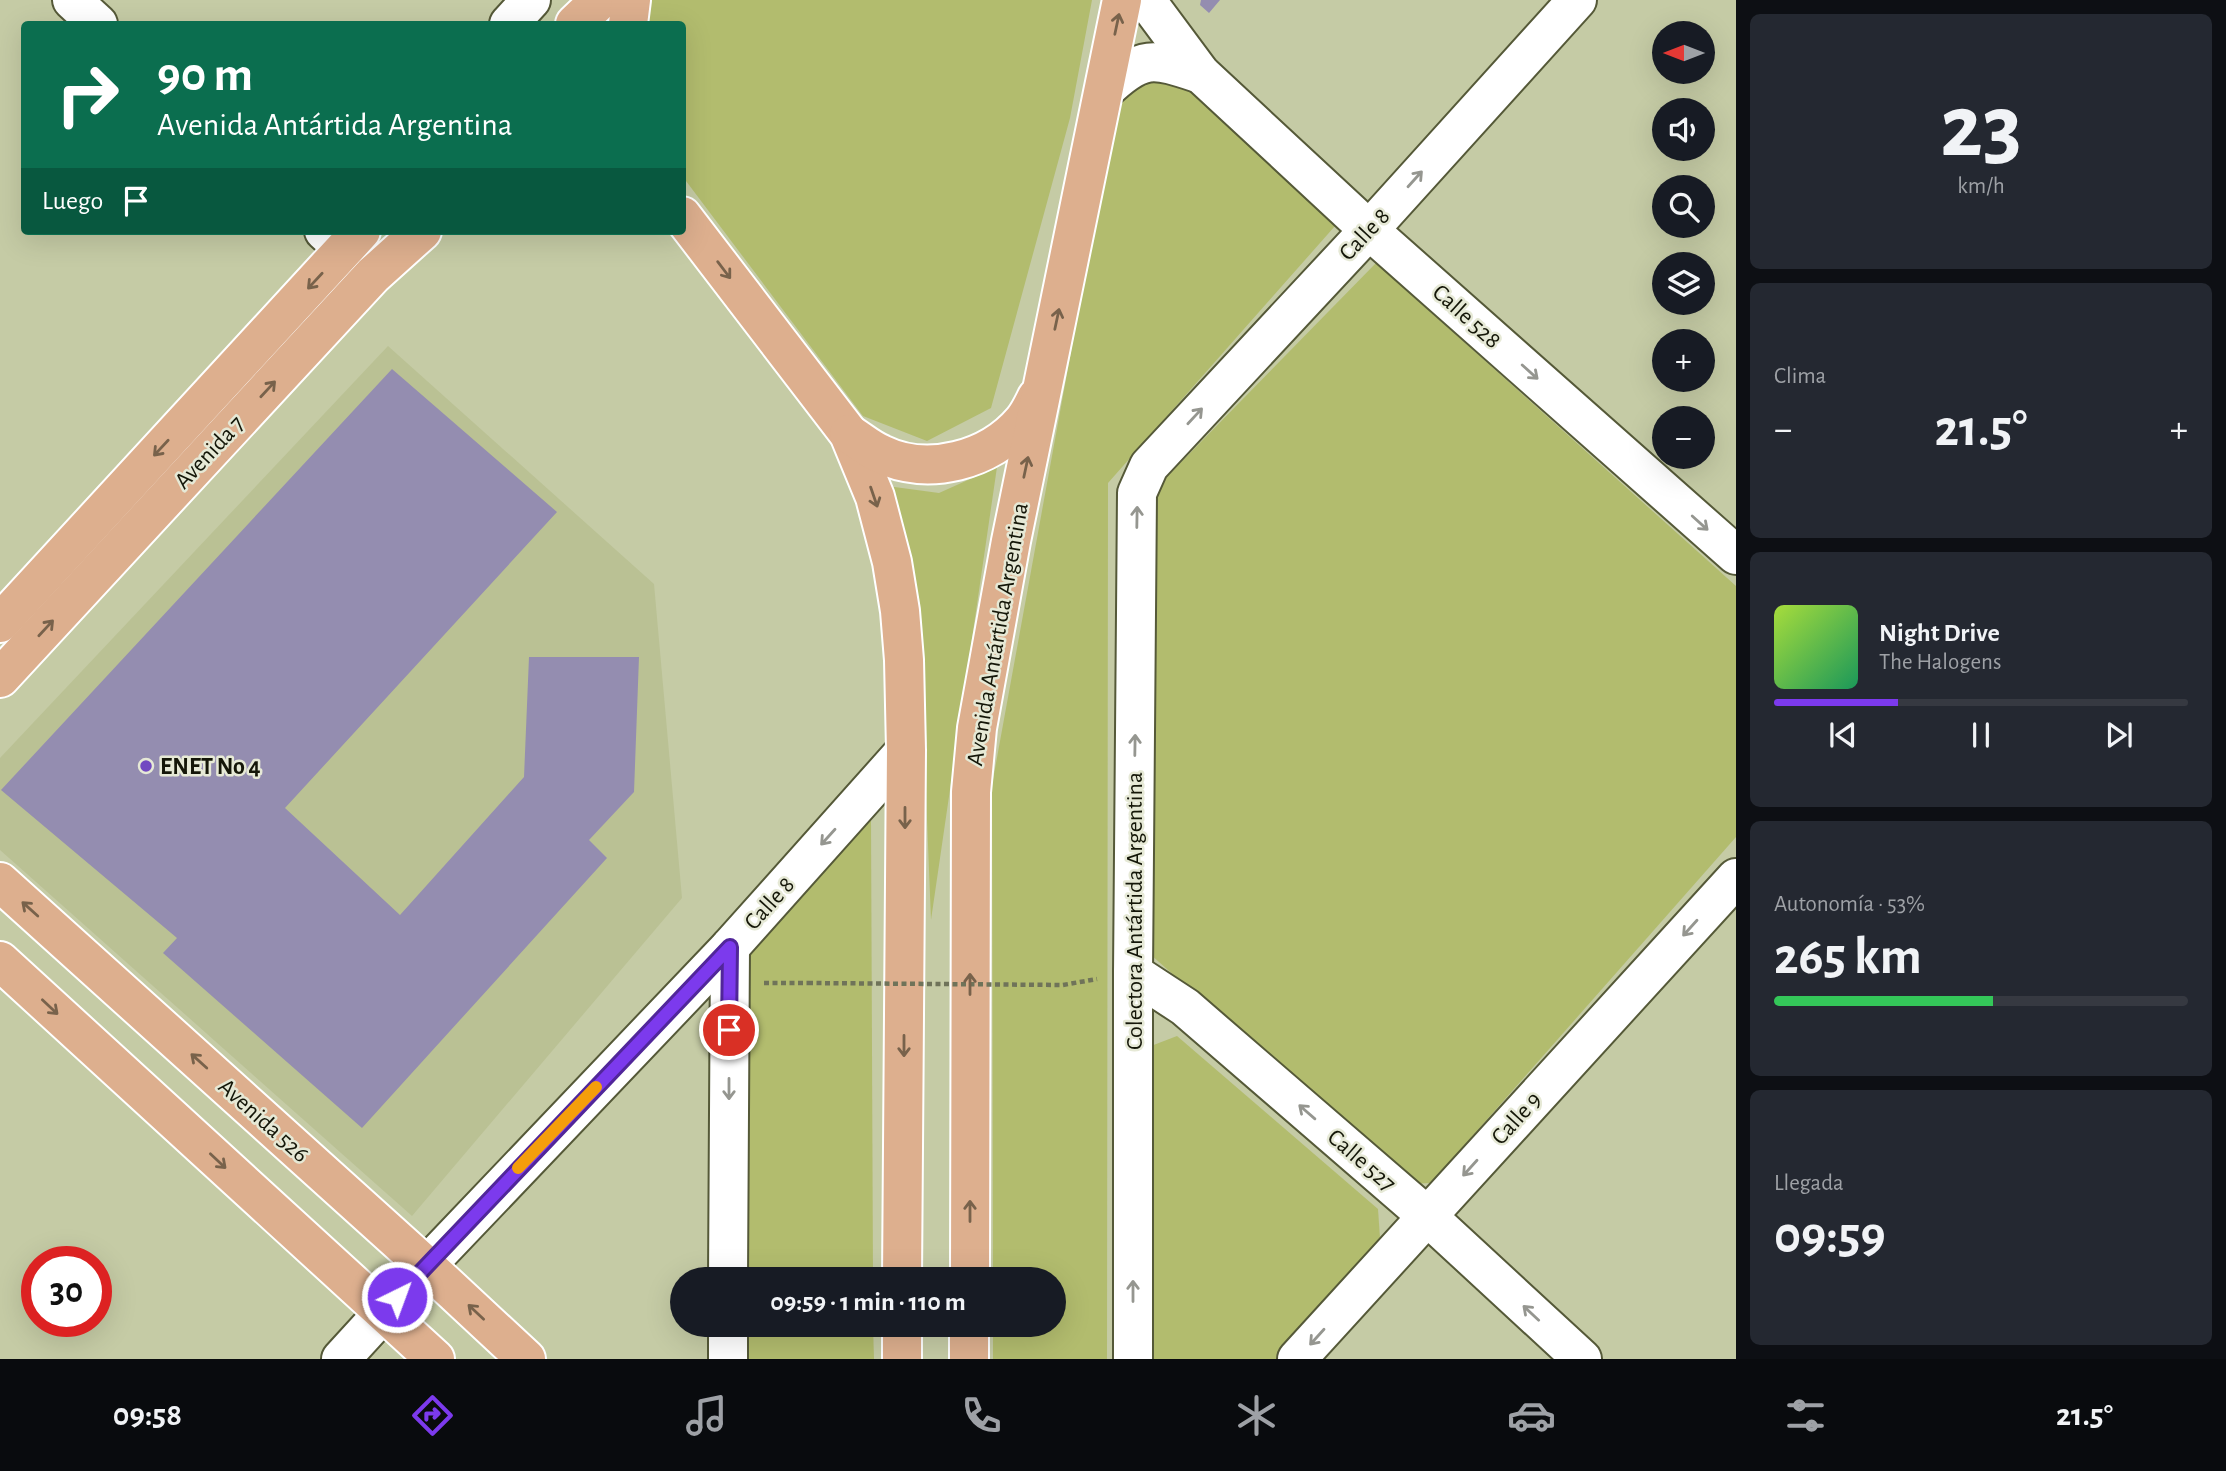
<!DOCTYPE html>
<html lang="es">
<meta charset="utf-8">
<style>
body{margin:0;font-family:"Alegreya Sans",sans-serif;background:#242831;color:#f1f3f6;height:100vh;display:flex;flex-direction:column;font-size:26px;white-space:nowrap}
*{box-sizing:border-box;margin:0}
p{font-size:23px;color:#9ea1a6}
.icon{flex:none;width:38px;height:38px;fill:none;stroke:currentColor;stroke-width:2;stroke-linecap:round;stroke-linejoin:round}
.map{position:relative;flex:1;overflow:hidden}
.details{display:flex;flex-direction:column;gap:14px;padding:14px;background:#0d0f14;width:490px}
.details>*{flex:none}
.banner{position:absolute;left:21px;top:21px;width:665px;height:214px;border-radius:7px;box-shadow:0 7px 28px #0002;background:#0b6e4f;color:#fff;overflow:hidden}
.needle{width:46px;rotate:270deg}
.tools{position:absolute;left:1652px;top:21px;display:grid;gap:14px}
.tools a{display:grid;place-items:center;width:63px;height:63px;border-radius:50%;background:#171b24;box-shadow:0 7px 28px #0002;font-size:35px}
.speed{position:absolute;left:21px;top:1246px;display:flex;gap:14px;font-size:35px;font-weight:700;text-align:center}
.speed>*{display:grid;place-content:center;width:91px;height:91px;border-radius:50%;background:#171b24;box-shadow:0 7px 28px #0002;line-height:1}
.speed .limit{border:10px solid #d22;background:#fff;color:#111}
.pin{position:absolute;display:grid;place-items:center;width:60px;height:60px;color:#fff;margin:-30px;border:4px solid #fff;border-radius:50%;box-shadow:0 2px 7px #0007}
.me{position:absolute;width:77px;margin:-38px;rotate:42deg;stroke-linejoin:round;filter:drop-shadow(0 0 5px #0008)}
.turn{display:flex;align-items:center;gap:24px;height:147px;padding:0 21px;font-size:32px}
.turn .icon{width:91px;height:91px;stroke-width:2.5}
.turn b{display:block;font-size:49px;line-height:60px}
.then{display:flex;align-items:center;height:66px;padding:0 21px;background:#0003;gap:14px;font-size:26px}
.big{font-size:52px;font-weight:700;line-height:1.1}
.details .tile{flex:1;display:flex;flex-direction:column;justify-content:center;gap:10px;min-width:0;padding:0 24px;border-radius:10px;background:#242831}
.details .dial{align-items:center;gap:0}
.dial b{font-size:91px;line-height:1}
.song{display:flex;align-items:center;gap:21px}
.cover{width:84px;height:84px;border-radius:10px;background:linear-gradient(135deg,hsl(80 70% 55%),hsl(150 70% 35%))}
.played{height:7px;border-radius:4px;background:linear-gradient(90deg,#7c3aed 30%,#363941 30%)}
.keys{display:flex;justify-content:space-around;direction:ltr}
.heat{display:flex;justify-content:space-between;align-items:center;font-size:38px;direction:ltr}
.charge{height:10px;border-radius:5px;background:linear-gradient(90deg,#34c759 53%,#363941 0)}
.trip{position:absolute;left:670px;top:1267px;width:396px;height:70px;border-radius:35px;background:#171b24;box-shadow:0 7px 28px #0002;font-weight:700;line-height:70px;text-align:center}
.menu{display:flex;height:112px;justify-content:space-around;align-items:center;background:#090b0e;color:#9ea1a6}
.menu .icon{width:49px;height:49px}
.menu .selected{color:#7c3aed}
.menu b{font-size:32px;color:#f1f3f6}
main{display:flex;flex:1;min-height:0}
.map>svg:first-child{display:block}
.built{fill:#bac194}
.grass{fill:#b2bc6e}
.building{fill:#948db0}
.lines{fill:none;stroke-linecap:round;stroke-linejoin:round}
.minor-casing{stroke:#555938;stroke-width:42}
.major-casing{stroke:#fff;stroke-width:42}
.path{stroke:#6f7359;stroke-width:4.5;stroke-dasharray:5 3.5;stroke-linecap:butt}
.minor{stroke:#fff;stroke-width:38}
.major{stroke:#ddaf8e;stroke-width:38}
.path-bridge{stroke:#6f7359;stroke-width:4.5;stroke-dasharray:5 3.5;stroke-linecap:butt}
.oneway{stroke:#78624b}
.oneway2{stroke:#959690}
.route-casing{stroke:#51269a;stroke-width:18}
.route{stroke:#7c3aed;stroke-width:12}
.slow{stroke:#f59e0b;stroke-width:12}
.poi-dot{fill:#7249c1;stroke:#e6e9d6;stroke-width:2.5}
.labels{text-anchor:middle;stroke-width:5;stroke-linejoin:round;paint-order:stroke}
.street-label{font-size:24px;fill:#141608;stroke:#e6e9d6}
.poi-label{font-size:24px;font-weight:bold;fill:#141608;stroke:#e6e9d6;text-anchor:start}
</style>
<main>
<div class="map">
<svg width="1736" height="1359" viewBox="0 0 1736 1359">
<rect width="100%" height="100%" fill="#c5cba5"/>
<path class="built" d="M388,346l266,238 28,314 -270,318 -412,-366v-92z"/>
<g class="grass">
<path d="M649,0h443l-22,118 -79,290 -64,33 -64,-25 -180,-239 -1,-153h-36z"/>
<path d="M1150,79l34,5 151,142 -227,257 -1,876h-114v-34h61v-46h-61l-1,-494 124,-680z"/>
<path d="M1376,263l360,323v251l-305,346 -22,1 -259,-230 1,-461z"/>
<path d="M997,467l-66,453 -13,-327 -31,-107 52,7z"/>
<path d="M871,818l2,461h-130l-1,-334z"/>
<path d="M1177,1036l201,173 2,29 -104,121h-125v-313z"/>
<path d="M743,1325h130l1,34h-131z"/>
</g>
<g class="building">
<path d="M1201,0h19l-11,13 -9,-8z"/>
<path d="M392,369l165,143 -272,296 115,107 124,-138 5,-120h110l-5,135 -45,48 18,18 -245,270 -199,-175 14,-15 -176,-148z"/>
</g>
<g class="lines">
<defs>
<g id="minor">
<path d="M72,0l26,24"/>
<path d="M1146,0l55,74 168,156 367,325"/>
<path d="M509,24l22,-24"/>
<path d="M1105,90c38,-36 48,-32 96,-16"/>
<path d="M324,231l45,41"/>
<path d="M1133,973l52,34 242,209 155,143"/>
<path d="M728,1279l2,-332"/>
<path d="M341,1359l85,-93 304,-319 176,-197"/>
<path d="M728,1359v-34"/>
<path d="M1133,1359v-386l4,-480 12,-27 220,-236 208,-230"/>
<path d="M1297,1359l439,-481"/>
</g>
<g id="major">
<path d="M575,24l25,-24"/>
<path d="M628,24l3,-24"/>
<path d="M682,216l167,218 26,63 17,65 8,49 4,49 2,90 -4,529"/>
<path d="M849,434c10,6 20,15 32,20 47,23 109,6 142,-33 6,-7 10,-16 14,-24"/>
<path d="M0,623l361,-392"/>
<path d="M0,678l373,-403 49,-44"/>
<path d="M0,882l426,384 100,93"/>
<path d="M0,961l435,398"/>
<path d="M970,1279l1,-487 6,-64 34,-187 111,-541"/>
<path d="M902,1359v-34"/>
<path d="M969,1359v-34"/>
</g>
</defs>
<use href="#minor" class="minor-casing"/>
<use href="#major" class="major-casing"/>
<g class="path">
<path d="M764,983h44"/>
<path d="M1063,985l34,-6"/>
</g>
<use href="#minor" class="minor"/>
<use href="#major" class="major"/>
<path class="path-bridge" d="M808,983l255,2"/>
</g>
<defs><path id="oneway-shaft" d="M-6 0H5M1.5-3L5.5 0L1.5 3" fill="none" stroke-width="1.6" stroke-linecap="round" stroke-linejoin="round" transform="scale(1.75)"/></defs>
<g class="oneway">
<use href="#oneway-shaft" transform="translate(1117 24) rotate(-78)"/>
<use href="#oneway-shaft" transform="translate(724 270) rotate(53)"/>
<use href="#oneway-shaft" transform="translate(315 281) rotate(133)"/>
<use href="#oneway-shaft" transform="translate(1057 319) rotate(-78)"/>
<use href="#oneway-shaft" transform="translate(268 389) rotate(-47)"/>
<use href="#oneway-shaft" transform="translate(161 448) rotate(133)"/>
<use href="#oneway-shaft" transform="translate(1026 467) rotate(-78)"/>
<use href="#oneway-shaft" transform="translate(874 497) rotate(71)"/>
<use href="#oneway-shaft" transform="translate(46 628) rotate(-47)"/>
<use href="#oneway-shaft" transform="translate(905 818) rotate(90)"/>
<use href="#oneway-shaft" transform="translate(30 909) rotate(-138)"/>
<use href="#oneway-shaft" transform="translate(970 984) rotate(-90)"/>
<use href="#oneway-shaft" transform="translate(50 1007) rotate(43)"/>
<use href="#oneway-shaft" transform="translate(904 1046) rotate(90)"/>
<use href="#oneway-shaft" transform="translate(199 1061) rotate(-138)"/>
<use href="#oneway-shaft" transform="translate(218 1161) rotate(43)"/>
<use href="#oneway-shaft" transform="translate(970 1211) rotate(-90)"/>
<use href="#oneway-shaft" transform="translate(476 1312) rotate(-137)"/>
</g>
<g class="oneway2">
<use href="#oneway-shaft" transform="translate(1415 179) rotate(-48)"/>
<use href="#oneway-shaft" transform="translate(1530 372) rotate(42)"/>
<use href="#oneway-shaft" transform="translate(1195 416) rotate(-47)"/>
<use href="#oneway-shaft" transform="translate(1137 517) rotate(-89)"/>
<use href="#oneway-shaft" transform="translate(1700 523) rotate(42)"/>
<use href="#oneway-shaft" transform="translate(1135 745) rotate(-89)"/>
<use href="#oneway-shaft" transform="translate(828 837) rotate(132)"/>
<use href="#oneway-shaft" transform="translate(1690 928) rotate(132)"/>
<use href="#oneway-shaft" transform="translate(729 1089) rotate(90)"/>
<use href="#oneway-shaft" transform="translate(1307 1112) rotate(-139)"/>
<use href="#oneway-shaft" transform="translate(1470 1168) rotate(132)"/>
<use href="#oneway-shaft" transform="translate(1133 1291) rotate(-90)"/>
<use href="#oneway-shaft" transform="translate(1531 1313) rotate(-137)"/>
<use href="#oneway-shaft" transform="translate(1317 1337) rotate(132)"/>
</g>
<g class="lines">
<defs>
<path id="route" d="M397,1297l333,-350 -1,83"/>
</defs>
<use href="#route" class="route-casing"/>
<use href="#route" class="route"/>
<path class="slow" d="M518,1168l78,-81"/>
</g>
<circle class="poi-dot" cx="146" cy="766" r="7"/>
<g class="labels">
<g class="street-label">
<text transform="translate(1364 234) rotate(-47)" y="8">Calle 8</text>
<text transform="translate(1467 316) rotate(42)" y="8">Calle 528</text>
<text transform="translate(209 452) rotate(-47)" y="8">Avenida 7</text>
<text transform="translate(997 634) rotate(-80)" y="8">Avenida Antártida Argentina</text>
<text transform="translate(769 903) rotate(-48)" y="8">Calle 8</text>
<text transform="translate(1134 911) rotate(-90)" y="8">Colectora Antártida Argentina</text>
<text transform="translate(1516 1118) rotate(-48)" y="8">Calle 9</text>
<text transform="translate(264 1120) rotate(42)" y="8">Avenida 526</text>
<text transform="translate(1362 1160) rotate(41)" y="8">Calle 527</text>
</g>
<g class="poi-label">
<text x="160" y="774">ENET No 4</text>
</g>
</g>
</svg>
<div class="tools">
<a><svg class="needle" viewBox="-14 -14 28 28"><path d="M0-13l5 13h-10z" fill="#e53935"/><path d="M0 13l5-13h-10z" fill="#9ea1a6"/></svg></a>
<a><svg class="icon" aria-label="sound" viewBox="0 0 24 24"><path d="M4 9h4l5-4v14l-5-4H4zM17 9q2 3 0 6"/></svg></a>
<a><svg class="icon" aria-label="search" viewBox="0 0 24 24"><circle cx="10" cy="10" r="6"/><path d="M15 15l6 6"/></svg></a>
<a><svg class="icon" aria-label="layers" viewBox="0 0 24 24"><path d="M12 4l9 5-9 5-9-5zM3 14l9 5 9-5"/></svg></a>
<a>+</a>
<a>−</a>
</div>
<div class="speed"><div class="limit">30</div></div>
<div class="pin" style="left:729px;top:1030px;background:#d93025"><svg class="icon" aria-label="arrive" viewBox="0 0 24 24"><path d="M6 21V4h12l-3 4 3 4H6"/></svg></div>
<svg class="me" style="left:397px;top:1297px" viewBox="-20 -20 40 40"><circle r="17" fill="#7c3aed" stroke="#fff" stroke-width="3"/><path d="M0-11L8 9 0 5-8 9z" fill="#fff"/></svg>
<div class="trip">09:59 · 1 min · 110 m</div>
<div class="banner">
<div class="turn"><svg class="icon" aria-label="right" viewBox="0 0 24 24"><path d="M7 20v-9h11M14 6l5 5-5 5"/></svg><div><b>90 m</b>Avenida Antártida Argentina</div></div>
<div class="then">Luego<svg class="icon" aria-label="arrive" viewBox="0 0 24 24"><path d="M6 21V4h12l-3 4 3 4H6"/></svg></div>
</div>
</div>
<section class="details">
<div class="tile dial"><b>23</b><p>km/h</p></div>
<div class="tile"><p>Clima</p>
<div class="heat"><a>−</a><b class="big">21.5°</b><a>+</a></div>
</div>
<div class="tile">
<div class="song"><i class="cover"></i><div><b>Night Drive</b><p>The Halogens</p></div></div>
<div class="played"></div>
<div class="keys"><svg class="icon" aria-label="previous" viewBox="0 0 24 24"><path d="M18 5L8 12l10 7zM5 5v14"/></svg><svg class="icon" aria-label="pause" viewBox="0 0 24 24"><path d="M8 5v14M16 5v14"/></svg><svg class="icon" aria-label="next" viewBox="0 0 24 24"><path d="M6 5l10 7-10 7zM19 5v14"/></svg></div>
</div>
<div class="tile"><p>Autonomía · 53%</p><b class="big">265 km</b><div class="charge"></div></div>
<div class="tile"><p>Llegada</p><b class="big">09:59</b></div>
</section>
</main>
<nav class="menu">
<b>09:58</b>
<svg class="icon selected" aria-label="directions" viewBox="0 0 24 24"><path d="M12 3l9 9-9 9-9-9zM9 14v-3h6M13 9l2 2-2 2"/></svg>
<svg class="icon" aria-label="music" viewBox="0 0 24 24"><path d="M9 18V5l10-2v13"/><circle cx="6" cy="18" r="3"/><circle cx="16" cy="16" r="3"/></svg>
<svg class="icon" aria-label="phone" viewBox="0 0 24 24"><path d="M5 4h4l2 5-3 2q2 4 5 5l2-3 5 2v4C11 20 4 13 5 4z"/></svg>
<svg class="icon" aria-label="climate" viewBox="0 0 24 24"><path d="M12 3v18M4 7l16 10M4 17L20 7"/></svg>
<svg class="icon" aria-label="car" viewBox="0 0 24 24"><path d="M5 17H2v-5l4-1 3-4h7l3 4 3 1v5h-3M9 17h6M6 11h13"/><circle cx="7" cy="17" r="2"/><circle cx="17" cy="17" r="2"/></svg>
<svg class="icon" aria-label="filters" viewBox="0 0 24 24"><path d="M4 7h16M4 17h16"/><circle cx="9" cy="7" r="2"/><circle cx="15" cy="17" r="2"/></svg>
<b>21.5°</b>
</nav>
